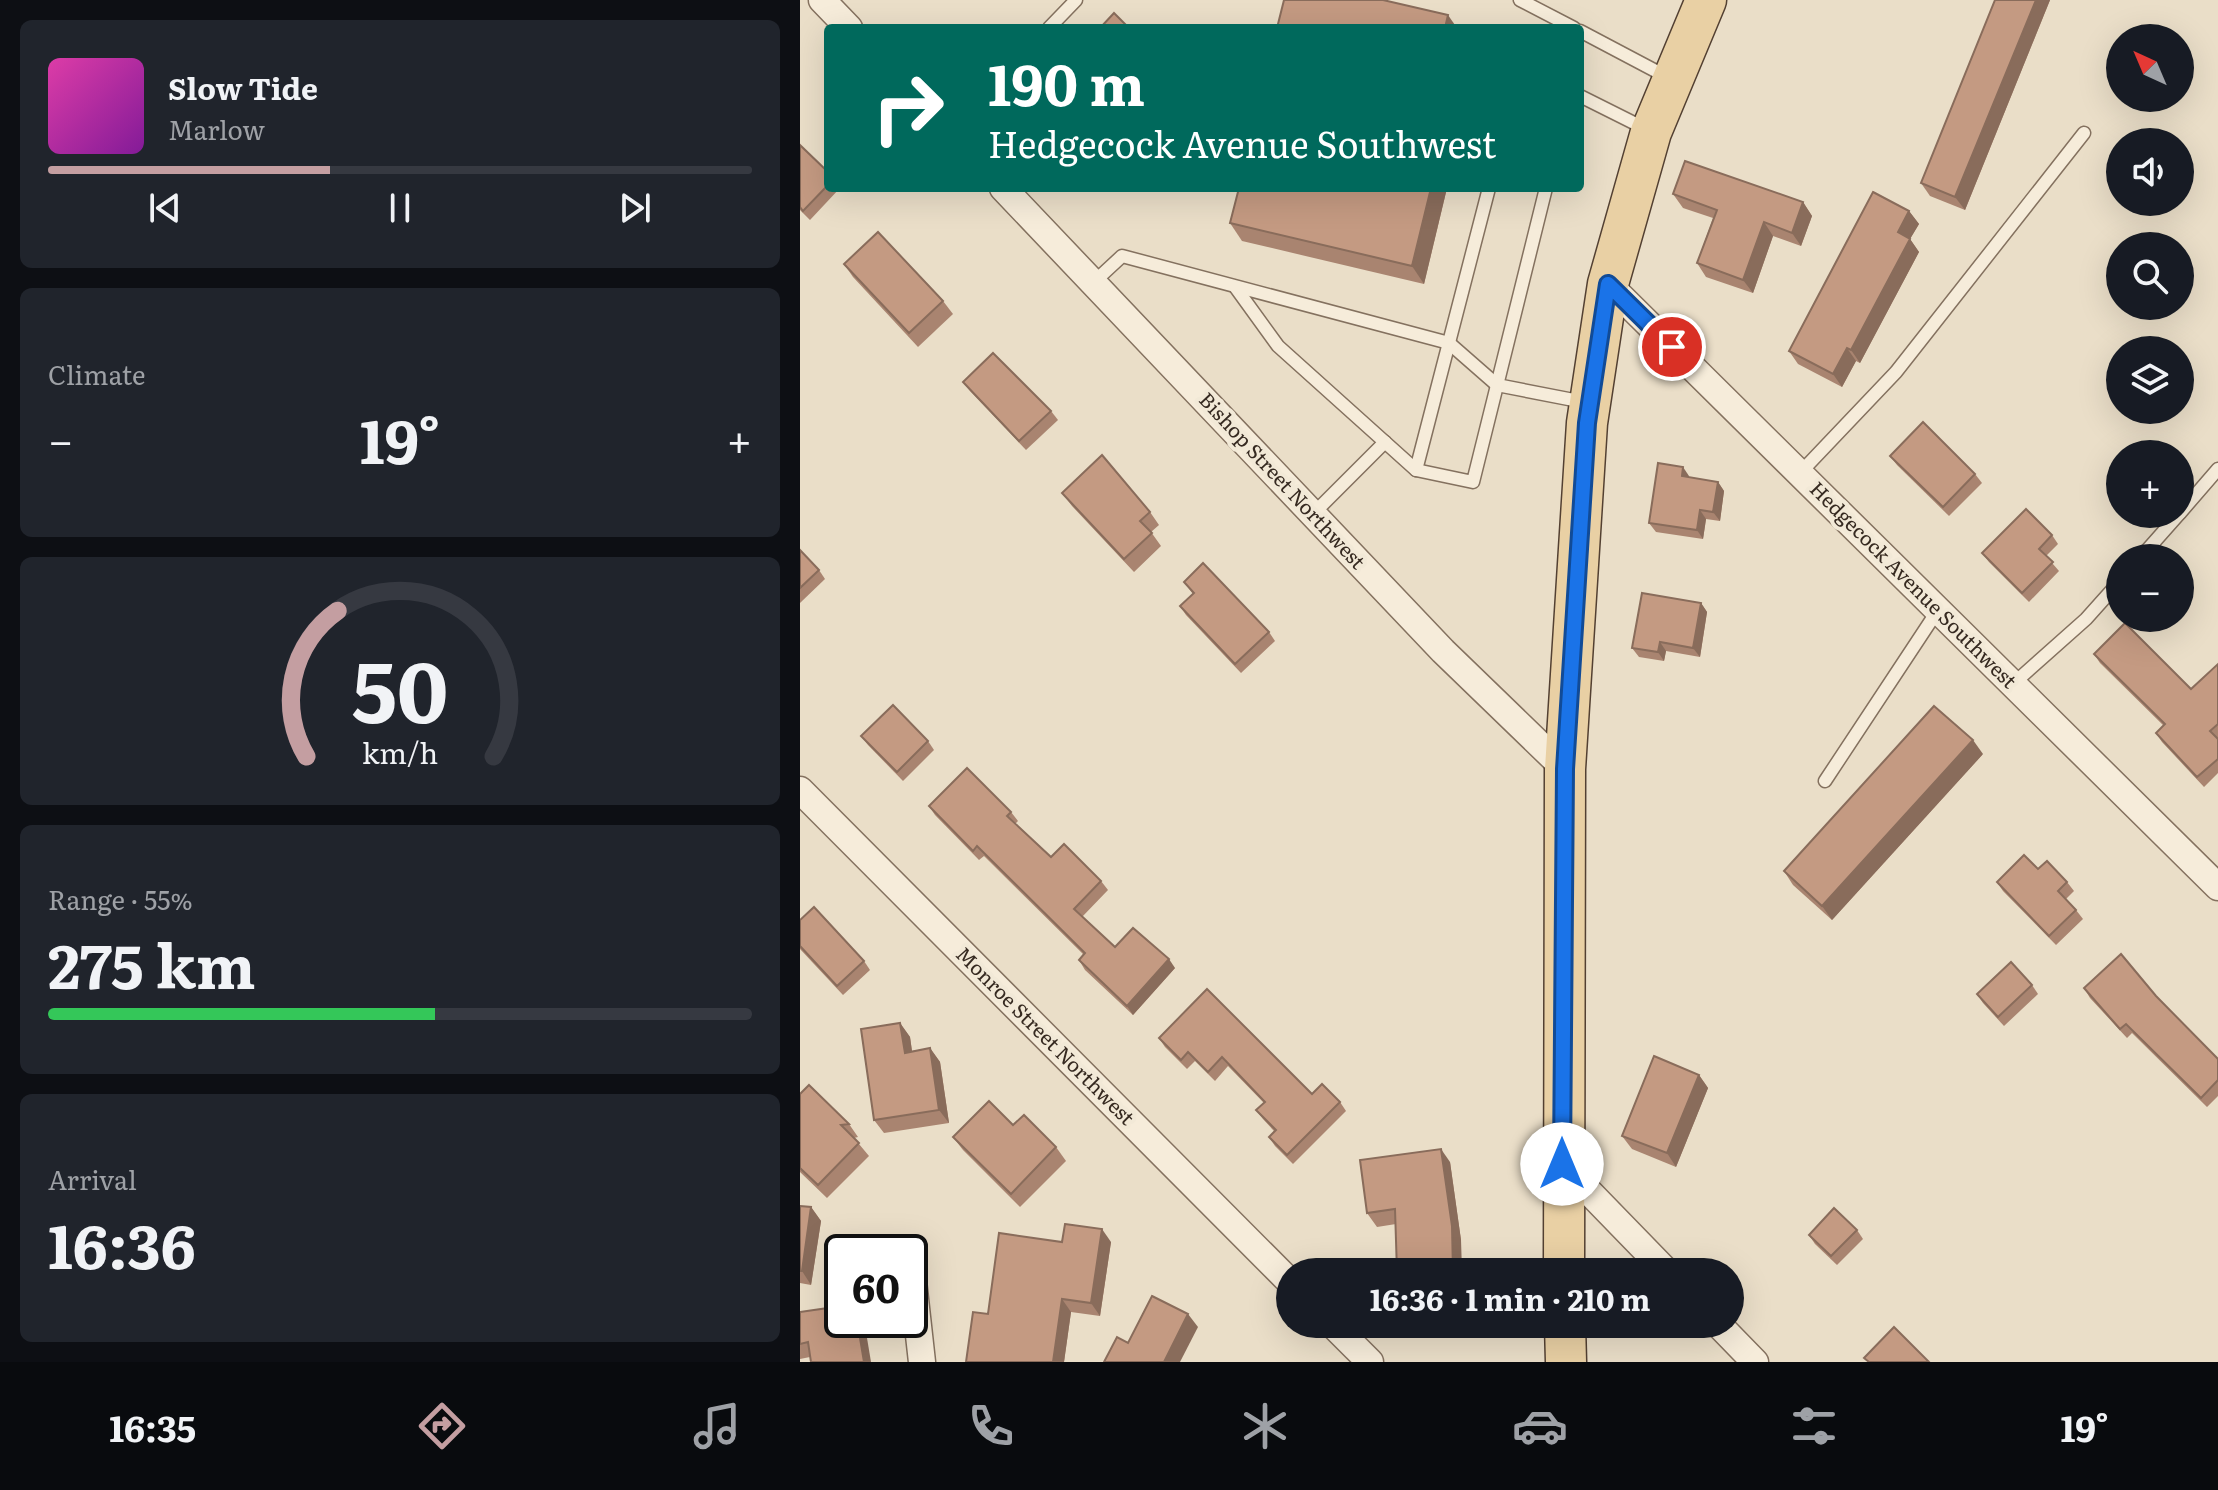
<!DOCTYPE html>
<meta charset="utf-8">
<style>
body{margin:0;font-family:Literata,serif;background:#20242c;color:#f1f3f6;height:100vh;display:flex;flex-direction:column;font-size:30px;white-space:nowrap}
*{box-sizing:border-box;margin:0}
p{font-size:26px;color:#9ea1a6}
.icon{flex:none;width:44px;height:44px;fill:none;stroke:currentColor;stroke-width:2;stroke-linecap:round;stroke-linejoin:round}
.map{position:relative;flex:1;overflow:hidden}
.details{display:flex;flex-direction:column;gap:20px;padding:20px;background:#0d0f14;width:800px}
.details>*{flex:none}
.hud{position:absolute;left:24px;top:24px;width:760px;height:168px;border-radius:8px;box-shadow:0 8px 32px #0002;background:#00695c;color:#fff;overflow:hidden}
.needle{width:52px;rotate:316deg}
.fabs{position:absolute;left:1306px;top:24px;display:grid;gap:16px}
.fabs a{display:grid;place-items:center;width:88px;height:88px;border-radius:50%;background:#171b24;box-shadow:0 8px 32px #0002;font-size:40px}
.speed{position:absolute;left:24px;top:1234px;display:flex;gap:16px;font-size:40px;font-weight:700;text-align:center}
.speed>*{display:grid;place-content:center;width:104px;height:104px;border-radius:50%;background:#171b24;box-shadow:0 8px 32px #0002;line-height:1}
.speed .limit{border:4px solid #111;border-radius:12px;background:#fff;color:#111}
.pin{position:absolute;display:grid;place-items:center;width:68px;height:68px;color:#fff;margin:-34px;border:4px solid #fff;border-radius:50%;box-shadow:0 2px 8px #0007}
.me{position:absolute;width:88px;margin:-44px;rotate:0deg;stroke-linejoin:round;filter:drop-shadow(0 0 6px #0008)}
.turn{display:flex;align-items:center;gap:28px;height:168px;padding:0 32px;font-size:36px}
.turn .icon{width:104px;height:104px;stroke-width:2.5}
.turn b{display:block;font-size:56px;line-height:68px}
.big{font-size:60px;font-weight:700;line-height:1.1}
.details .tile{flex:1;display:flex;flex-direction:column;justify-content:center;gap:12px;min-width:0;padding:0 28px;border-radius:12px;background:#20242c}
.details .dial{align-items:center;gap:0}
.dial svg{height:208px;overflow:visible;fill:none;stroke:#363941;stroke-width:7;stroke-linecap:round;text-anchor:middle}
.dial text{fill:#f1f3f6;stroke:none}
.song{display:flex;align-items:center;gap:24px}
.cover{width:96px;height:96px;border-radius:12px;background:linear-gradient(135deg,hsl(320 70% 55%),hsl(290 70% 35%))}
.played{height:8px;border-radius:4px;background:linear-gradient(90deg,#c49ea1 40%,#363941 40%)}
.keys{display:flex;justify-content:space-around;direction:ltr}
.heat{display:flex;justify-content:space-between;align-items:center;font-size:44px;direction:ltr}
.charge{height:12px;border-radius:6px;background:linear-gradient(90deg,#34c759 55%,#363941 0)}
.trip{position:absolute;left:476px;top:1258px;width:468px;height:80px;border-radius:40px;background:#171b24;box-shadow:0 8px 32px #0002;font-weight:700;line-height:80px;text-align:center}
.tabs{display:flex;height:128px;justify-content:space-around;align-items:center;background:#090b0e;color:#9ea1a6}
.tabs .icon{width:56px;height:56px}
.tabs .selected{color:#c49ea1}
.tabs b{font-size:36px;color:#f1f3f6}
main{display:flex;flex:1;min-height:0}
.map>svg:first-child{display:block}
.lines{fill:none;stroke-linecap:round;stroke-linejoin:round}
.lane-casing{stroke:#84715f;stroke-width:15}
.street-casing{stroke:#84715f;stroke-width:29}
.primary-casing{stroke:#534032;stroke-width:43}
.lane{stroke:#f6ecda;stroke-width:12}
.street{stroke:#f6ecda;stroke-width:26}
.primary{stroke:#e9d0a4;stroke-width:40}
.wall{fill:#a98470}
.shaded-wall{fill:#896c5b}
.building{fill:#c49a82;stroke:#896c5b;stroke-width:2}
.route-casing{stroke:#114b97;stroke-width:20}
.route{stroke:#1a73e8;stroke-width:14}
.labels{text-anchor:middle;stroke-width:8;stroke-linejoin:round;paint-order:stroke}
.street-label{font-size:20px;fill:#362a21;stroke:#f2e9d7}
</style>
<main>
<section class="details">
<div class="tile">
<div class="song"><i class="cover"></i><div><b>Slow Tide</b><p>Marlow</p></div></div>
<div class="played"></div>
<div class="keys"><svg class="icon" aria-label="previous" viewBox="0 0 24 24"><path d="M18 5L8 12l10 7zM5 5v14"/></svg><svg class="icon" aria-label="pause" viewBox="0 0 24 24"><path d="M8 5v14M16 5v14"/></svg><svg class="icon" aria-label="next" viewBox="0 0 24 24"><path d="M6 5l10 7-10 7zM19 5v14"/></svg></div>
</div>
<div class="tile"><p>Climate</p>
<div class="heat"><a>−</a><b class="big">19°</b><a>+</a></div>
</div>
<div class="tile dial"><svg viewBox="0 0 100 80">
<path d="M14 69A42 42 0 1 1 86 69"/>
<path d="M14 69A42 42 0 0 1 26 13" stroke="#c49ea1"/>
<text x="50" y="56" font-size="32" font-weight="700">50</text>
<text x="50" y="72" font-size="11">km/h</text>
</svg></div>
<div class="tile"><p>Range · 55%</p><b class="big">275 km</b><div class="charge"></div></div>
<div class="tile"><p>Arrival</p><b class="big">16:36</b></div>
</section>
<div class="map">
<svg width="1418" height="1362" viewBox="0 0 1418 1362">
<rect width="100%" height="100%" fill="#eadec8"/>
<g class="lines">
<defs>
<g id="lane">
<path d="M720,0l54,28"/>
<path d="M249,28l27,-28"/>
<path d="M780,31l89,47"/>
<path d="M780,96l68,34"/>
<path d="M294,282l28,-26 327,87 48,42 87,17"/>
<path d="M436,288l42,58 138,124 57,12 73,-294"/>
<path d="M616,470l73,-282"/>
<path d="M1000,473l96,-101 188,-239"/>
<path d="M1380,513l38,-44"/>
<path d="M513,514l72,-72"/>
<path d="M1340,558l39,-44"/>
<path d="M1213,684l73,-65 34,-38"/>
<path d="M1025,781l113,-171"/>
</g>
<g id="street">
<path d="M22,0l27,28"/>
<path d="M203,188l440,463 122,118"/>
<path d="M808,284l610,603"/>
<path d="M0,790l490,492"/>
<path d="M762,1164l105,108"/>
<path d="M110,1254l12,108"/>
<path d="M532,1324l38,38"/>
<path d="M918,1324l37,38"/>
</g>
<g id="primary">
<path d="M764,1272l1,-503 22,-346 21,-139 43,-152 55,-132"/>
<path d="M765,1324l1,38"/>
</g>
</defs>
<use href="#lane" class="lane-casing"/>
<use href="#street" class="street-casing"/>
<use href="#primary" class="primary-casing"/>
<use href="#lane" class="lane"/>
<use href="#street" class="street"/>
<use href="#primary" class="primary"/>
</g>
<g class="wall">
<path d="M1195,0h55l-85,210 -35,-14 -9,-13z"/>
<path d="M0,145l28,27v16h12l-30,32 -10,-10z"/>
<path d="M439,188h208l-23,96 -182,-43 -12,-18z"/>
<path d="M873,194l130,8 9,14 -11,30 -28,-10 -20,57 -47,-16 -9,-14 16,-45 -30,-10z"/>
<path d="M1109,211l10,13 -9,15 9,13 -59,111 -4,-2 -14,26 -44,-23 -9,-13z"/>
<path d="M44,264l99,37 10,13 -35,33 -65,-70z"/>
<path d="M163,382l88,29 7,9 -32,30 -56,-59z"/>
<path d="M1090,456l85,18 7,9 -33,33 -52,-51z"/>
<path d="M889,476v1l29,5 6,9 -4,30 -14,-2 -3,20 -47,-7 -7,-9z"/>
<path d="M262,493l88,19 9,13 -8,7 10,14 -27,26 -62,-66z"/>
<path d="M1252,535l6,9 -12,12 13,15 -30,31 -40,-40 -7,-9z"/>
<path d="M0,550l19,20 6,9 -25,24z"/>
<path d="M384,582l85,50 6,9 -34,32 -55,-58 -6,-9 13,-12z"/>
<path d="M901,603l6,9 -7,45 -34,-6 -2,10 -25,-4 -7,-9z"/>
<path d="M1294,654l97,35 27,-25v109l-14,14 -42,-45 -6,-9 8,-7 -64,-63z"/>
<path d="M61,736l67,5 6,9 -31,31 -35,-36z"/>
<path d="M1183,754l-151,166 -39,-35 -9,-14z"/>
<path d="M129,806l82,6 7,9 -3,3 36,33 50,24 7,9 -26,27 33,30 60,21 -42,47 -48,-45 -6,-10 5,-5 -100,-99 -5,4 -44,-45z"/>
<path d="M1238,869l29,13 7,9 -8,8 10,11 7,9 -27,26 -53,-54 -6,-9z"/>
<path d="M0,920l64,41 6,9 -27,25 -43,-46z"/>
<path d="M1232,985l6,9 -34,32 -21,-23 -6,-9z"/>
<path d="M1284,988l72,8 62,63v37l-11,11 -75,-74 -5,5 -37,-40z"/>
<path d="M407,989l105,105 28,8 6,9 -53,53 -18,-18 -6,-9 5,-6 -11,-12 -7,-9 8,-7 -36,-37 -13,15 -20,-20 -8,8 -22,-22 -6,-9z"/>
<path d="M100,1023l10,14 2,14 18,-3 10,14 9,61 -65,10 -10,-13z"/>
<path d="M899,1075l9,13 -32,79 -44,-18 -10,-13z"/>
<path d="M0,1094l49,30 9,13 -4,1 15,18 -42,42 -27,-26z"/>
<path d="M153,1137l103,10 10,14 -46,46 -57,-57z"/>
<path d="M650,1162l11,78 -65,-16 -19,3 -10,-14z"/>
<path d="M0,1206l11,1 10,14 -10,64 -11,-2z"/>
<path d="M1057,1230l6,9 -26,26 -22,-21 -6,-9z"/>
<path d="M262,1242h49l-11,74 -29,-4 -7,50h-98l22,-48z"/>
<path d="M42,1306l-32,51 -10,2v-47z"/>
<path d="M606,1324h58v1l-57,1z"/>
</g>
<g class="shaded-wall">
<path d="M1236,0h14l-85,210 -10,-13z"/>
<path d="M648,15l9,13h-12z"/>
<path d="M631,188h16l-23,96 -12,-18z"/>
<path d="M1003,202l9,14 -11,30 -9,-13z"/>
<path d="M1109,211l10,13 -9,15 9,13 -59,111 -9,-13 47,-118z"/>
<path d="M964,222l9,14 -20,57 -10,-13z"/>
<path d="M1047,348l9,13 -14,26 -9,-13z"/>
<path d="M883,467l6,9 -1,9 -6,-9z"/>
<path d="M918,482l6,9 -4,30 -7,-9z"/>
<path d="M900,510l6,9 -3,20 -6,-9z"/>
<path d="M901,603l6,9 -7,45 -7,-9z"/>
<path d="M860,642l6,9 -2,10 -6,-9z"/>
<path d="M1173,740l10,14 -151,166 -10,-14z"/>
<path d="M369,959l6,9 -42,47 -6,-9z"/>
<path d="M100,1023l10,14 4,29 -9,-13z"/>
<path d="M130,1048l10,14 9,61 -10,-13z"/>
<path d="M899,1075l9,13 -32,79 -9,-14z"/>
<path d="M641,1149l9,13 11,78 1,32h-9z"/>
<path d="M11,1207l10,14 -10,64 -9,-14z"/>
<path d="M302,1229l9,13 -11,74 -9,-13z"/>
<path d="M262,1299l9,13 -7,50h-11z"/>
<path d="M388,1314l10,13 -18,35h-16z"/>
<path d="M57,1320h7l7,42h-7z"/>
</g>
<g class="building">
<path d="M484,0h99l65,15 -3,13h-168z"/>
<path d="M1195,0h41l-81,197 -34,-14z"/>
<path d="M314,13l15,15h-29z"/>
<path d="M0,145l28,27v13l-25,26 -3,-4z"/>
<path d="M885,161l118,41 -11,31 -28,-11 -21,58 -46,-17 20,-53 -44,-16z"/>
<path d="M439,188h192l-19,78 -182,-43z"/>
<path d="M1073,192l36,19 -11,21 12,7 -59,111 -4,-2 -14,26 -44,-23z"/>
<path d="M78,232l65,69 -34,32 -65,-69z"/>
<path d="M193,353l58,58 -32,30 -56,-59z"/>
<path d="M1123,422l52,52 -32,33 -53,-51z"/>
<path d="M302,455l48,57 -10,9 12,12 -28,26 -62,-66z"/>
<path d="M858,463l25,4 -1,9 36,6 -5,30 -13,-2 -3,20 -48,-7z"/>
<path d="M1226,509l26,26 -13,14 14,13 -31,31 -40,-40z"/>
<path d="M0,550l19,20 -19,18z"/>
<path d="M403,563l66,69 -34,32 -55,-58 14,-13 -10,-11z"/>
<path d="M842,593l59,10 -8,45 -33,-6 -2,10 -26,-4z"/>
<path d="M1325,623l66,66 27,-25v60l-8,7 8,8v20l-21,18 -41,-44 9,-9 -71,-70z"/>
<path d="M93,705l35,36 -31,31 -36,-36z"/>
<path d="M1134,706l39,34 -151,166 -38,-35z"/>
<path d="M167,768l44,44 -4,4 44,41 13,-13 37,37 -27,28 41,38 18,-19 36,31 -42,47 -48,-46 6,-7 -108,-107 -4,5 -44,-45z"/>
<path d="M1224,855l14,14 9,-8 20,21 -9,9 18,19 -27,26 -52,-54z"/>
<path d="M14,907l50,54 -27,25 -37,-40v-26z"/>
<path d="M1321,954l35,42 62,63v21l-17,18 -75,-74 -6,5 -36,-41z"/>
<path d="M1211,962l21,23 -34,32 -21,-23z"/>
<path d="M407,989l105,105 10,-10 18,18 -53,53 -18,-18 7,-7 -20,-20 9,-8 -43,-45 -14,15 -20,-20 -7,8 -22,-22z"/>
<path d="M100,1023l5,30 25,-5 9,62 -65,10 -13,-91z"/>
<path d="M854,1056l45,19 -32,78 -45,-17z"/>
<path d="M9,1085l40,39 -8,1 18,18 -41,42 -18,-17v-74z"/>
<path d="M189,1101l24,24 11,-10 32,32 -45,47 -58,-57z"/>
<path d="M641,1149l11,77 1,46h-56l-2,-63 -28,4 -7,-53z"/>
<path d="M0,1206l11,1 -9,64h-2z"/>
<path d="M1034,1208l23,22 -26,26 -22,-21z"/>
<path d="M265,1224l37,5 -11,74 -29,-4 -9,63h-87l7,-50 15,2 11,-81 63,9z"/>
<path d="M352,1296l36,18 -24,48h-60l13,-25 11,6z"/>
<path d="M42,1306v14h15l7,42h-53l-3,-20 -8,2v-32z"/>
<path d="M1094,1327l35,35h-60l-5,-4z"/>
</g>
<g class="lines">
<defs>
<path id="route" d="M762,1164l3,-395 22,-346 21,-139 64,63"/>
</defs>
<use href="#route" class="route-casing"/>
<use href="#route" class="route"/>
</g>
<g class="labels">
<g class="street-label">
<text transform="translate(482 481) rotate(47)" y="7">Bishop Street Northwest</text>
<text transform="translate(1113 585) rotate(45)" y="7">Hedgecock Avenue Southwest</text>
<text transform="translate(245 1036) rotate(45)" y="7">Monroe Street Northwest</text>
</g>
</g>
</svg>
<div class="fabs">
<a><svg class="needle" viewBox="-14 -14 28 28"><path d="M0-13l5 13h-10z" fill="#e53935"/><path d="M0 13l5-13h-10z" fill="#9ea1a6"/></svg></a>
<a><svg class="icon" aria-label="sound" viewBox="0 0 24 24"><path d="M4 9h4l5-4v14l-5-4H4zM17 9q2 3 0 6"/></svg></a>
<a><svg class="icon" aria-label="search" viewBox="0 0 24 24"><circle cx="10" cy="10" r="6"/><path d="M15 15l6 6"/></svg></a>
<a><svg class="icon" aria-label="layers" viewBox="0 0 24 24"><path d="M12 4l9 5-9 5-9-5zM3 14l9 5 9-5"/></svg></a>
<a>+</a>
<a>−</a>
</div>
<div class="speed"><div class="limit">60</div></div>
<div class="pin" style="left:872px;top:347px;background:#d93025"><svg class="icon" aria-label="arrive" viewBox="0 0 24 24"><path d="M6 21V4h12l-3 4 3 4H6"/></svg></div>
<svg class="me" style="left:762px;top:1164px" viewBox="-20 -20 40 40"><circle r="19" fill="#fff"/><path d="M0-13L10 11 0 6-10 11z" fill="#1a73e8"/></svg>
<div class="trip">16:36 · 1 min · 210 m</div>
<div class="hud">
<div class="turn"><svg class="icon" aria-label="right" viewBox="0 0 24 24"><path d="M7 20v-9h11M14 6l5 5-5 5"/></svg><div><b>190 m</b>Hedgecock Avenue Southwest</div></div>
</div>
</div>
</main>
<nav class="tabs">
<b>16:35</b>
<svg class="icon selected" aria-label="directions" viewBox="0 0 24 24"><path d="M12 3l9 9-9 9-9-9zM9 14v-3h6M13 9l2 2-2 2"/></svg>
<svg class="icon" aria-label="music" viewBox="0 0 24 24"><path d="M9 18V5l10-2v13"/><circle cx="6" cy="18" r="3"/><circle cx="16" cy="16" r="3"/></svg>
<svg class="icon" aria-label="phone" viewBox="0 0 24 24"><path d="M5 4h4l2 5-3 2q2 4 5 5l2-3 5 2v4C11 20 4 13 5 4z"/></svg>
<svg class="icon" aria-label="climate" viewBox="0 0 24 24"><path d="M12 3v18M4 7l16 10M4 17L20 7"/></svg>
<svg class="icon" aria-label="car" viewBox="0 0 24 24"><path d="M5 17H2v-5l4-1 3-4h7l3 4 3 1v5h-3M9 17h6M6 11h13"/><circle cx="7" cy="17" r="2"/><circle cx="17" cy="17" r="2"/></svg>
<svg class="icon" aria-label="filters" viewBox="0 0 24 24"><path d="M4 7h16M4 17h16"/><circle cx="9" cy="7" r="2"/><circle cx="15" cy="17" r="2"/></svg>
<b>19°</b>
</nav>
